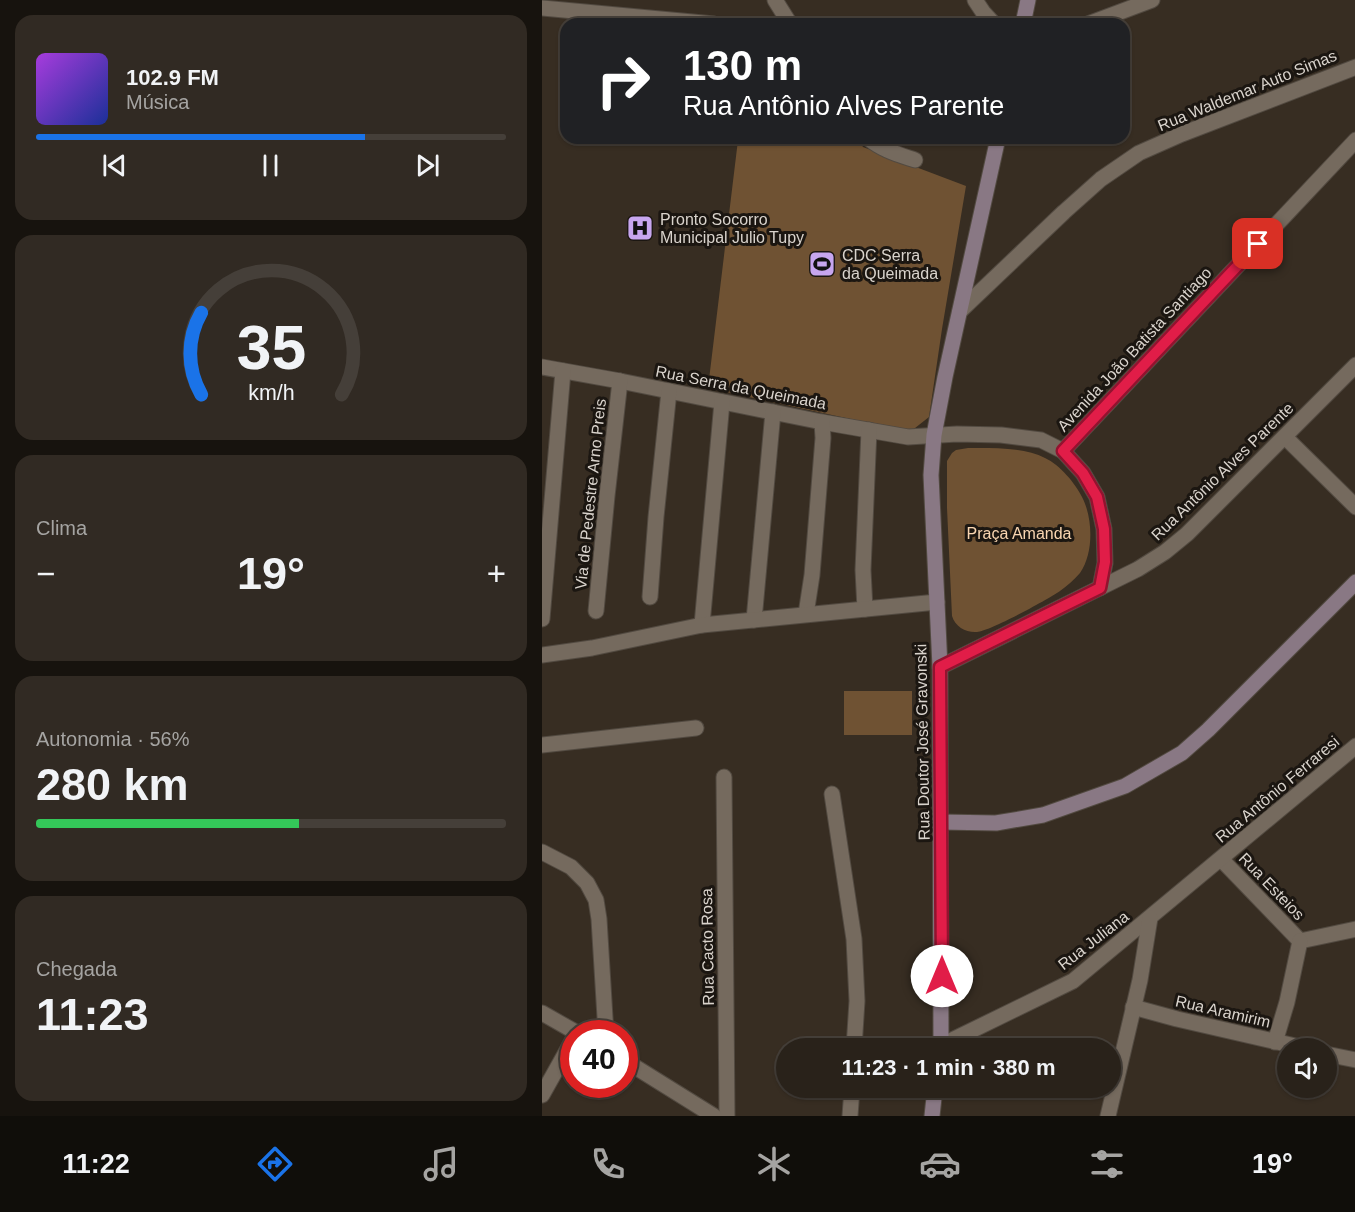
<!DOCTYPE html>
<html lang="pt">
<meta charset="utf-8">
<style>
body{margin:0;font-family:Helvetica,sans-serif;background:#312a23;color:#f1f3f6;height:100vh;display:flex;flex-direction:column;font-size:22px;white-space:nowrap}
*{box-sizing:border-box;margin:0}
p{font-size:20px;color:#a5a4a2}
.icon{flex:none;width:33px;height:33px;fill:none;stroke:currentColor;stroke-width:2;stroke-linecap:round;stroke-linejoin:round}
.map{position:relative;flex:1;overflow:hidden}
.side{display:flex;flex-direction:column;gap:15px;padding:15px;background:#17130e;width:542px}
.side>*{flex:none}
.top-card{position:absolute;left:18px;top:18px;width:570px;height:126px;border-radius:18px;box-shadow:0 2px 4px #0004,0 0 0 2px #453f39;background:#202124;color:#fff;overflow:hidden}
.controls{position:absolute;left:735px;top:1038px;display:grid;gap:12px}
.controls a{display:grid;place-items:center;width:60px;height:60px;border-radius:50%;background:#29221a;box-shadow:0 2px 4px #0004,0 0 0 2px #453f39;font-size:30px}
.speed{position:absolute;left:18px;top:1020px;display:flex;gap:12px;font-size:30px;font-weight:700;text-align:center}
.speed>*{display:grid;place-content:center;width:78px;height:78px;border-radius:50%;background:#29221a;box-shadow:0 2px 4px #0004,0 0 0 2px #453f39;line-height:1}
.speed .limit{border:9px solid #d22;background:#fff;color:#111}
.pin{position:absolute;display:grid;place-items:center;width:51px;height:51px;color:#fff;margin:-26px;border-radius:12px;box-shadow:0 3px 9px #0006}
.me{position:absolute;width:66px;margin:-33px;rotate:0deg;stroke-linejoin:round;filter:drop-shadow(0 0 4px #0008)}
.turn{display:flex;align-items:center;gap:21px;height:126px;padding:0 24px;font-size:27px}
.turn .icon{width:78px;height:78px;stroke-width:2.5}
.turn b{display:block;font-size:42px;line-height:51px}
.big{font-size:45px;font-weight:600;line-height:1.1}
.side .widget{flex:1;display:flex;flex-direction:column;justify-content:center;gap:9px;min-width:0;padding:0 21px;border-radius:18px;background:#312a23}
.side .dial{align-items:center;gap:0}
.dial svg{height:156px;overflow:visible;fill:none;stroke:#453f39;stroke-width:7;stroke-linecap:round;text-anchor:middle}
.dial text{fill:#f1f3f6;stroke:none}
.song{display:flex;align-items:center;gap:18px}
.cover{width:72px;height:72px;border-radius:9px;background:linear-gradient(135deg,hsl(280 70% 55%),hsl(230 70% 35%))}
.played{height:6px;border-radius:3px;background:linear-gradient(90deg,#1a73e8 70%,#453f39 70%)}
.keys{display:flex;justify-content:space-around;direction:ltr}
.heat{display:flex;justify-content:space-between;align-items:center;font-size:33px;direction:ltr}
.charge{height:9px;border-radius:4px;background:linear-gradient(90deg,#34c759 56%,#453f39 0)}
.trip{position:absolute;left:234px;top:1038px;width:345px;height:60px;border-radius:30px;background:#29221a;box-shadow:0 2px 4px #0004,0 0 0 2px #453f39;font-weight:600;line-height:60px;text-align:center}
.dock{display:flex;height:96px;justify-content:space-around;align-items:center;background:#100e0a;color:#a5a4a2}
.dock .icon{width:42px;height:42px}
.dock .active{color:#1a73e8}
.dock b{font-size:27px;color:#f1f3f6}
main{display:flex;flex:1;min-height:0}
.map>svg:first-child{display:block}
.green{fill:#6f5233}
.lines{fill:none;stroke-linecap:round;stroke-linejoin:round}
.street-casing{stroke:#524a41;stroke-width:17}
.secondary-casing{stroke:#524a41;stroke-width:17}
.street{stroke:#756a5e;stroke-width:15}
.secondary{stroke:#897884;stroke-width:15}
.route-casing{stroke:#92132f;stroke-width:15}
.route{stroke:#e11d48;stroke-width:10}
.labels{text-anchor:middle;stroke-width:6;stroke-linejoin:round;paint-order:stroke}
.street-label{font-size:16px;fill:#d9d3cc;stroke:#1b1611}
.poi-label{font-size:16px;fill:#d9d3cc;stroke:#1b1611;text-anchor:start}
.park-label{font-size:16px;fill:#fad6b1;stroke:#1b1611}
</style>
<main>
<section class="side">
<div class="widget">
<div class="song"><i class="cover"></i><div><b>102.9 FM</b><p>Música</p></div></div>
<div class="played"></div>
<div class="keys"><svg class="icon" aria-label="previous" viewBox="0 0 24 24"><path d="M18 5L8 12l10 7zM5 5v14"/></svg><svg class="icon" aria-label="pause" viewBox="0 0 24 24"><path d="M8 5v14M16 5v14"/></svg><svg class="icon" aria-label="next" viewBox="0 0 24 24"><path d="M6 5l10 7-10 7zM19 5v14"/></svg></div>
</div>
<div class="widget dial"><svg viewBox="0 0 100 80">
<path d="M14 69A42 42 0 1 1 86 69"/>
<path d="M14 69A42 42 0 0 1 14 27" stroke="#1a73e8"/>
<text x="50" y="56" font-size="32" font-weight="700">35</text>
<text x="50" y="72" font-size="11">km/h</text>
</svg></div>
<div class="widget"><p>Clima</p>
<div class="heat"><a>−</a><b class="big">19°</b><a>+</a></div>
</div>
<div class="widget"><p>Autonomia · 56%</p><b class="big">280 km</b><div class="charge"></div></div>
<div class="widget"><p>Chegada</p><b class="big">11:23</b></div>
</section>
<div class="map">
<svg width="814" height="1116" viewBox="0 0 814 1116">
<rect width="100%" height="100%" fill="#372d22"/>
<g class="green">
<path d="M199,138h116l6,9 103,39 -24,143 -13,88 -19,15 -202,-44 30,-248z"/>
<path d="M426,448c22,0 56,-1 77,10 15,7 30,25 37,39 11,21 12,56 -2,76 -6,7 -13,13 -20,18 -13,9 -70,40 -83,41 -10,1 -22,-5 -25,-16l-5,-108v-47l5,-8 4,-3z"/>
<rect x="302" y="691" width="68" height="44"/>
</g>
<g class="lines">
<defs>
<g id="street">
<path d="M233,0l15,24"/>
<path d="M433,0l8,12 11,12"/>
<path d="M0,8l172,16"/>
<path d="M546,24l64,-24"/>
<path d="M326,138c14,12 29,16 47,22"/>
<path d="M418,311l104,-99 37,-33 38,-26 43,-19 174,-67"/>
<path d="M0,367l78,14 202,41 86,15 49,-3 44,1 40,5 22,11 20,22 14,24 7,32 1,34 -5,25"/>
<path d="M743,437l71,70"/>
<path d="M521,451l293,-311"/>
<path d="M108,597l6,-80 13,-126"/>
<path d="M323,609l-2,-39 6,-140"/>
<path d="M54,611l11,-115 13,-115"/>
<path d="M264,614l6,-39 11,-137 -1,-16"/>
<path d="M0,619l21,-248"/>
<path d="M212,620l19,-208"/>
<path d="M160,625l20,-223"/>
<path d="M0,655l50,-7 110,-23 235,-23"/>
<path d="M398,667l198,-98 27,-17 22,-18 169,-169"/>
<path d="M0,745l154,-17"/>
<path d="M182,777l3,339"/>
<path d="M290,794l22,145 3,62 -3,47"/>
<path d="M0,852l29,15 16,16 9,17 3,19 7,115"/>
<path d="M679,859l79,82"/>
<path d="M758,941l56,-12"/>
<path d="M591,1007l44,12 127,29"/>
<path d="M0,1013l37,21"/>
<path d="M733,1042l12,-40 13,-61"/>
<path d="M400,1045l131,-64 283,-235"/>
<path d="M784,1054l30,6"/>
<path d="M82,1060l90,56"/>
<path d="M0,1095l32,-57"/>
<path d="M308,1116l2,-28"/>
<path d="M566,1116l32,-136 10,-62"/>
</g>
<g id="secondary">
<path d="M481,24l5,-24"/>
<path d="M399,822l55,1 47,-8 82,-29 57,-33 26,-23 148,-148"/>
<path d="M399,1048l-1,-381 -9,-192 3,-40 11,-58 53,-239"/>
<path d="M390,1116l3,-28"/>
</g>
</defs>
<use href="#street" class="street-casing"/>
<use href="#secondary" class="secondary-casing"/>
<use href="#street" class="street"/>
<use href="#secondary" class="secondary"/>
</g>
<g class="lines">
<defs>
<path id="route" d="M400,976l-2,-309 160,-79 5,-26 -1,-33 -7,-32 -14,-24 -20,-22 195,-207"/>
</defs>
<use href="#route" class="route-casing"/>
<use href="#route" class="route"/>
</g>
<defs>
<symbol id="hospital-square" viewBox="-11 -11 22 22"><rect x="-9" y="-9" width="18" height="18" rx="4" fill="#c7a6ef" stroke="#1b1611"/><path d="M-5-5h3v3.5h4V-5h3V5h-3V1.5h-4V5h-3Z" fill="#111"/></symbol>
<symbol id="stadium-square" viewBox="-11 -11 22 22"><rect x="-9" y="-9" width="18" height="18" rx="4" fill="#c7a6ef" stroke="#1b1611"/><path d="M0-5a6.5 5 0 1 0 0 10a6.5 5 0 1 0 0-10ZM-3.5-1.8h7v3.6h-7Z" fill="#111"/></symbol>
</defs>
<g fill-rule="evenodd">
<use href="#hospital-square" x="83" y="213" width="30" height="30"/>
<use href="#stadium-square" x="265" y="249" width="30" height="30"/>
</g>
<g class="labels">
<g class="street-label">
<text transform="translate(705 90) rotate(-22)" y="6">Rua Waldemar Auto Simas</text>
<text transform="translate(592 349) rotate(-47)" y="6">Avenida João Batista Santiago</text>
<text transform="translate(199 387) rotate(11)" y="6">Rua Serra da Queimada</text>
<text transform="translate(680 471) rotate(-44)" y="6">Rua Antônio Alves Parente</text>
<text transform="translate(48 494) rotate(-84)" y="6">Via de Pedestre Arno Preis</text>
<text transform="translate(380 742) rotate(-91)" y="6">Rua Doutor José Gravonski</text>
<text transform="translate(735 789) rotate(-40)" y="6">Rua Antônio Ferraresi</text>
<text transform="translate(730 886) rotate(46)" y="6">Rua Esteios</text>
<text transform="translate(551 940) rotate(-38)" y="6">Rua Juliana</text>
<text transform="translate(165 947) rotate(-91)" y="6">Rua Cacto Rosa</text>
<text transform="translate(681 1011) rotate(13)" y="6">Rua Aramirim</text>
</g>
<g class="poi-label">
<text x="118" y="225">Pronto Socorro<tspan x="118" dy="18">Municipal Julio Tupy</tspan></text>
<text x="300" y="261">CDC Serra<tspan x="300" dy="18">da Queimada</tspan></text>
</g>
<g class="park-label">
<text x="477" y="539">Praça Amanda</text>
</g>
</g>
</svg>
<div class="controls">
<a><svg class="icon" aria-label="sound" viewBox="0 0 24 24"><path d="M4 9h4l5-4v14l-5-4H4zM17 9q2 3 0 6"/></svg></a>
</div>
<div class="speed"><div class="limit">40</div></div>
<div class="pin" style="left:716px;top:244px;background:#d93025"><svg class="icon" aria-label="arrive" viewBox="0 0 24 24"><path d="M6 21V4h12l-3 4 3 4H6"/></svg></div>
<svg class="me" style="left:400px;top:976px" viewBox="-20 -20 40 40"><circle r="19" fill="#fff"/><path d="M0-13L10 11 0 6-10 11z" fill="#e11d48"/></svg>
<div class="trip">11:23 · 1 min · 380 m</div>
<div class="top-card">
<div class="turn"><svg class="icon" aria-label="right" viewBox="0 0 24 24"><path d="M7 20v-9h11M14 6l5 5-5 5"/></svg><div><b>130 m</b>Rua Antônio Alves Parente</div></div>
</div>
</div>
</main>
<nav class="dock">
<b>11:22</b>
<svg class="icon active" aria-label="directions" viewBox="0 0 24 24"><path d="M12 3l9 9-9 9-9-9zM9 14v-3h6M13 9l2 2-2 2"/></svg>
<svg class="icon" aria-label="music" viewBox="0 0 24 24"><path d="M9 18V5l10-2v13"/><circle cx="6" cy="18" r="3"/><circle cx="16" cy="16" r="3"/></svg>
<svg class="icon" aria-label="phone" viewBox="0 0 24 24"><path d="M5 4h4l2 5-3 2q2 4 5 5l2-3 5 2v4C11 20 4 13 5 4z"/></svg>
<svg class="icon" aria-label="climate" viewBox="0 0 24 24"><path d="M12 3v18M4 7l16 10M4 17L20 7"/></svg>
<svg class="icon" aria-label="car" viewBox="0 0 24 24"><path d="M5 17H2v-5l4-1 3-4h7l3 4 3 1v5h-3M9 17h6M6 11h13"/><circle cx="7" cy="17" r="2"/><circle cx="17" cy="17" r="2"/></svg>
<svg class="icon" aria-label="filters" viewBox="0 0 24 24"><path d="M4 7h16M4 17h16"/><circle cx="9" cy="7" r="2"/><circle cx="15" cy="17" r="2"/></svg>
<b>19°</b>
</nav>
